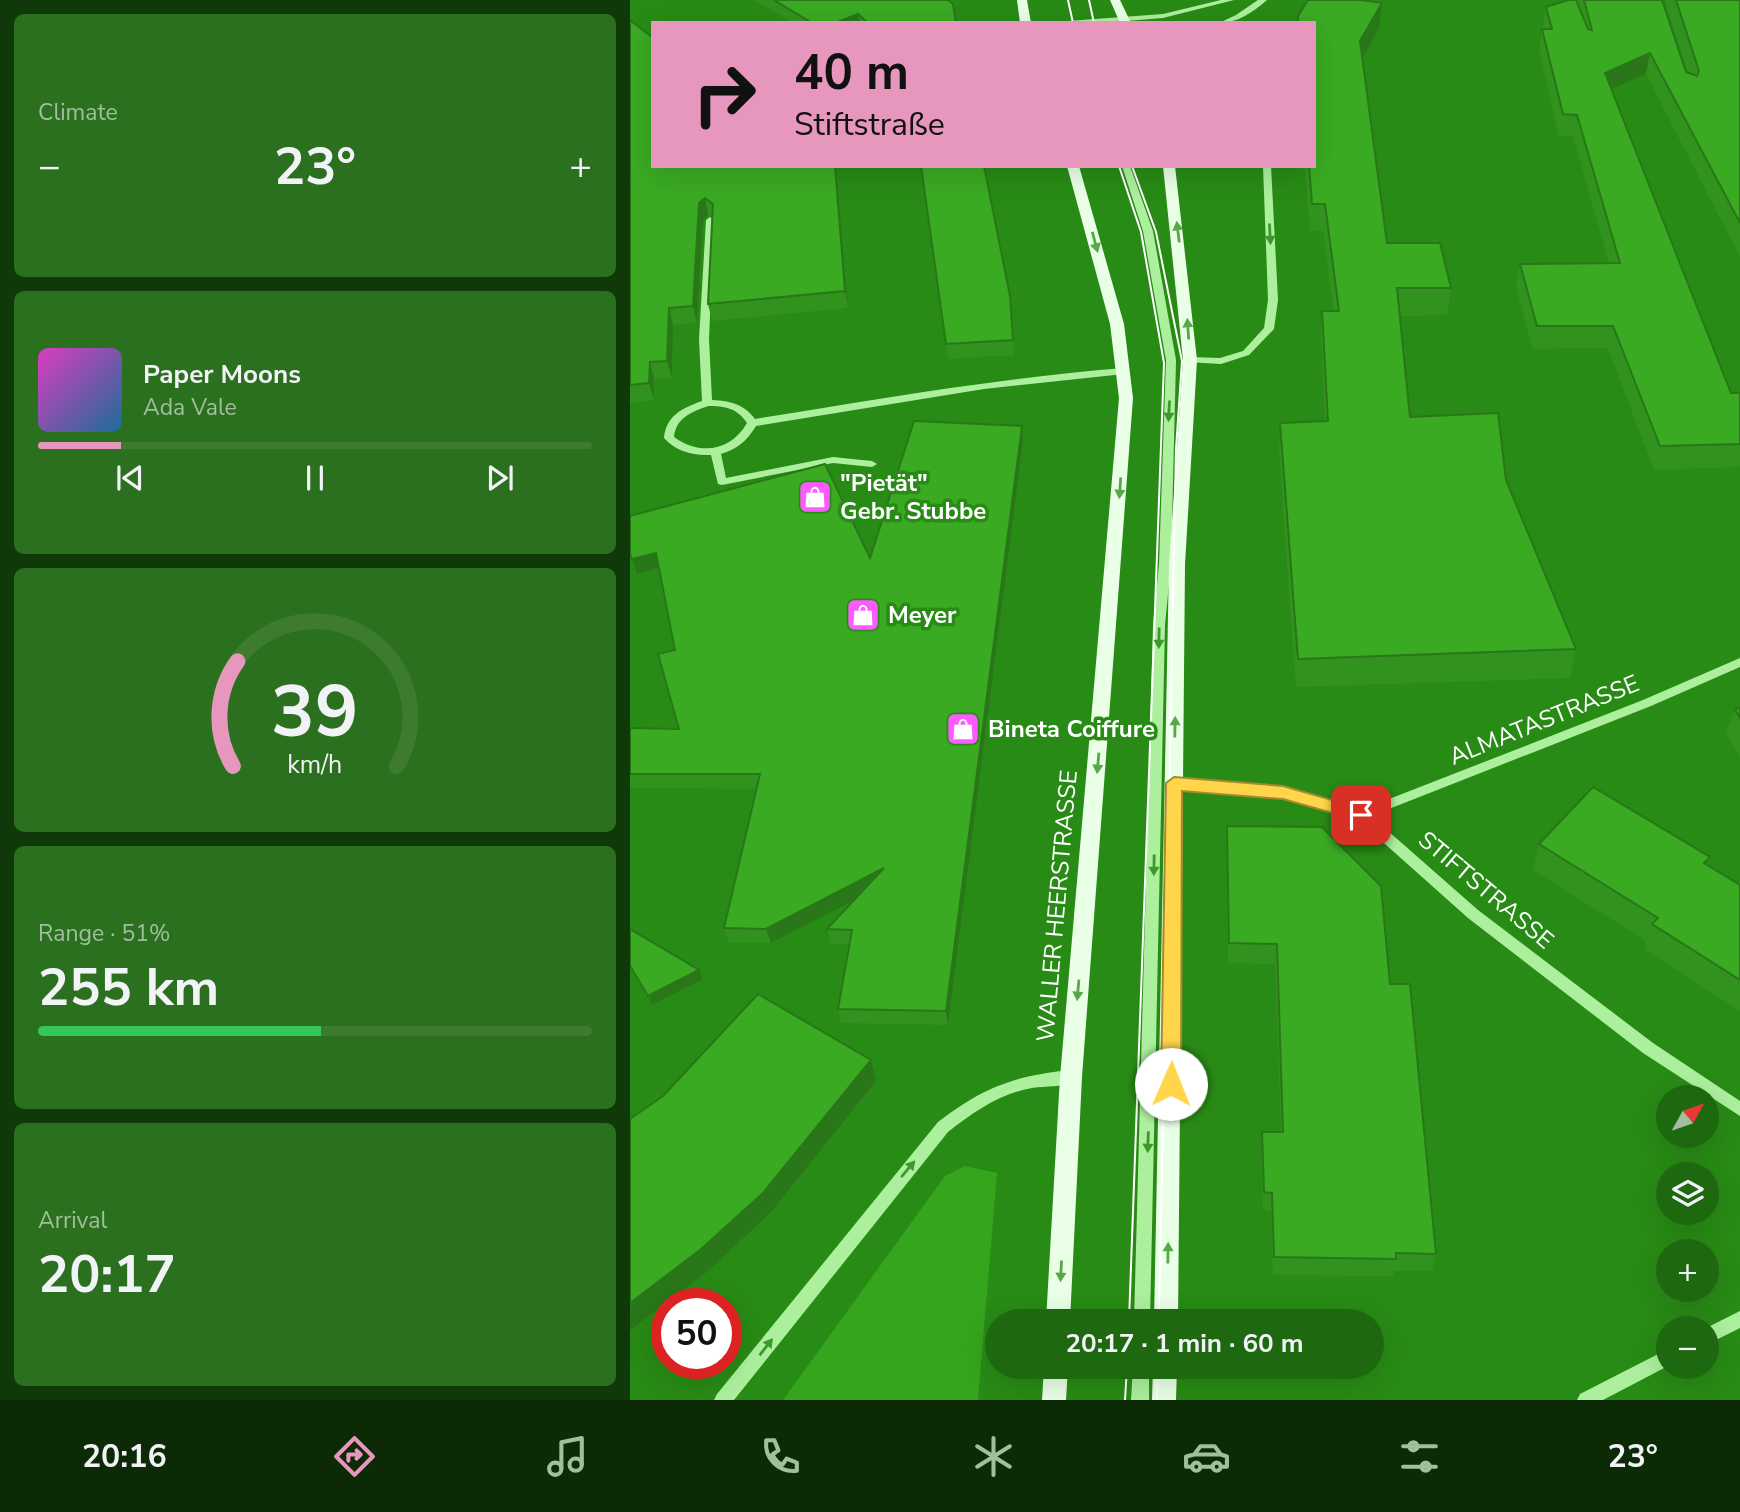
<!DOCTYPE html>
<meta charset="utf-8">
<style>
body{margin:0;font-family:"Nunito Sans",sans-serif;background:#2b701e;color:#f1f3f6;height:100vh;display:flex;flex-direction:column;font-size:26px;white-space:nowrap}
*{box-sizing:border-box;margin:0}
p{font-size:23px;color:#a1be9f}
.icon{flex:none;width:38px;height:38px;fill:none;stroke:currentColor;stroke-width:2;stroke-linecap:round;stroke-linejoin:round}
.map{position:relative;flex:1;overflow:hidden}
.details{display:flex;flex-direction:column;gap:14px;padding:14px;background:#103909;width:630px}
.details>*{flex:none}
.hud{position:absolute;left:21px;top:21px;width:665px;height:147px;border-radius:0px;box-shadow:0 7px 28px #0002;background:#e797bd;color:#111;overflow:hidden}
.needle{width:46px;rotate:50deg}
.buttons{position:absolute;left:1026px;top:1085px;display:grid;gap:14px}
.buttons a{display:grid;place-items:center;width:63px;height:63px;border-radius:50%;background:#1e6810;box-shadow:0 7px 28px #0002;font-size:35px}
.speed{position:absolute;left:21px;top:1288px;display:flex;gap:14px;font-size:35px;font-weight:700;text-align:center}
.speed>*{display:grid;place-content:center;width:91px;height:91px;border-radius:50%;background:#1e6810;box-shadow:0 7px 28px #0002;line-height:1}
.speed .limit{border:10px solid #d22;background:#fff;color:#111}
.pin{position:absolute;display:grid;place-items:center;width:60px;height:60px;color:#fff;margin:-30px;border-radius:14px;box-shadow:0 4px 10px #0006}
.me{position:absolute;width:77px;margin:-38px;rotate:1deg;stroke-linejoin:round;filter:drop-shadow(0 0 5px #0008)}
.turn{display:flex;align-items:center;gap:24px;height:147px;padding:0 28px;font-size:32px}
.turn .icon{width:91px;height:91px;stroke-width:2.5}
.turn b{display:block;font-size:49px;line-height:60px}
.big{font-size:52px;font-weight:700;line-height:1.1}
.details .tile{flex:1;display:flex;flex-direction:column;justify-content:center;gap:10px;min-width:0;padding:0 24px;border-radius:10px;background:#2b701e}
.details .dial{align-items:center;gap:0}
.dial svg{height:182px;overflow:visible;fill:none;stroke:#3c7b30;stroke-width:7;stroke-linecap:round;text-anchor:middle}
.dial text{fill:#f1f3f6;stroke:none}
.song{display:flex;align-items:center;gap:21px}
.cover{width:84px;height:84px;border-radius:10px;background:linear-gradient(135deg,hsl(310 70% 55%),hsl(200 70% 35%))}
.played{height:7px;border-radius:4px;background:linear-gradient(90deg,#e797bd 15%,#3c7b30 15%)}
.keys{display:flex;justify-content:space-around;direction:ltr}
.heat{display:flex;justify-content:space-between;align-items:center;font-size:38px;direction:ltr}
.charge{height:10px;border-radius:5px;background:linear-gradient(90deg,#34c759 51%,#3c7b30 0)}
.trip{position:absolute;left:355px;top:1309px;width:399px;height:70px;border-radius:35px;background:#1e6810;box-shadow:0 7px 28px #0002;font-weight:700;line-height:70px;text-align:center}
.tab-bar{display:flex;height:112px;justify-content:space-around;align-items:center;background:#0c2a06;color:#a1be9f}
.tab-bar .icon{width:49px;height:49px}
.tab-bar .selected{color:#e797bd}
.tab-bar b{font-size:32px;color:#f1f3f6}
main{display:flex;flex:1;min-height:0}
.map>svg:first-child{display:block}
.green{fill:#35a51d}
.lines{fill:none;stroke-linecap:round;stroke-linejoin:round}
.minor{fill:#acf09e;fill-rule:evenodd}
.major{fill:#e9ffe6;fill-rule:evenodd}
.tram{stroke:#fff;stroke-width:2}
.wall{fill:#32921e}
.shaded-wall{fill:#297718}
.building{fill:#3aaa23;stroke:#297718;stroke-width:2}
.oneway{fill:#58a849}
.oneway2{fill:#3c9a2a}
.route{fill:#ffd54a;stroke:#a68a30;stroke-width:2}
.labels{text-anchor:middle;stroke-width:7;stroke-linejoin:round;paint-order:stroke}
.poi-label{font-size:24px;font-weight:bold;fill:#fff;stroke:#288b15;text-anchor:start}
.street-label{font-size:24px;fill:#fff;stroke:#288b15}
</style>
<main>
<section class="details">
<div class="tile"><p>Climate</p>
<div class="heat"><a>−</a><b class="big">23°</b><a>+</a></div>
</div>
<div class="tile">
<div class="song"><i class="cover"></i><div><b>Paper Moons</b><p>Ada Vale</p></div></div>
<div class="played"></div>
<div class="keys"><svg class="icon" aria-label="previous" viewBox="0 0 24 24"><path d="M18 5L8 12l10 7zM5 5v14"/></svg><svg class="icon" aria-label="pause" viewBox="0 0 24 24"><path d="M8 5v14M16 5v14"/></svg><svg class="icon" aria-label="next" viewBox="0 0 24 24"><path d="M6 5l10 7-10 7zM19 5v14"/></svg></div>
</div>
<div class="tile dial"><svg viewBox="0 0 100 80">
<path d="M14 69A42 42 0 1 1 86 69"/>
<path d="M14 69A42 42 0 0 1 16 23" stroke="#e797bd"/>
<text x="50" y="56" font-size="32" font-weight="700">39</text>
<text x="50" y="72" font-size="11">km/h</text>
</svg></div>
<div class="tile"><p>Range · 51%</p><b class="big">255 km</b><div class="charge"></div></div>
<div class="tile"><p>Arrival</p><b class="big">20:17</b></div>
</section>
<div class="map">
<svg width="1110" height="1400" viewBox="0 0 1110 1400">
<rect width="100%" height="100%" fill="#288b15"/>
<path class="green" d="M335,1166l32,7 -19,227h-195l162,-224z"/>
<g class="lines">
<g class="minor">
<path d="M591,0h13l-71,18 -61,5h-38l4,-2 95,-7z"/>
<path d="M628,0h9c-14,12 -29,23 -48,23l17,-8z"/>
<path d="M492,166h8l23,65 23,129 -5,204 -6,61 -15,696h-16l19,-696 6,-61 7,-204 -23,-129z"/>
<path d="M633,166h8l7,134 -4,29 -25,26 -28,9 -35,-2 -1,-2 5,-3 30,1 23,-7 21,-23 4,-28z"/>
<path d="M80,217l4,3 -5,119 3,61c18,1 32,4 43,19 123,-20 245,-41 369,-51l5,3 -5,3 -140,15 -228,37c-9,15 -19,23 -35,28l5,24 107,-21 39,4 5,3 -5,3 -39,-4 -111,22 -4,-1 -7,-29c-19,1 -35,-4 -47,-17 2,-22 18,-30 38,-37l-3,-62 7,-119zM78,406c17,0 29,2 39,17 -16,28 -47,33 -73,14 2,-19 17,-25 34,-31z"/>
<path d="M1110,658v9l-89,39 -280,110 107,94 175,133 87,58v15l-97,-63 -175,-135 -111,-99 -74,-22 -109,-9 -5,-2 -1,-3 1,-3 5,-2 109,9 78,23 282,-110z"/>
<path d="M441,1070l5,2 2,5 -2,5c-13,5 -30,4 -44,6 -33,6 -58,24 -84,44l-214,268h-20l3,-6 221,-272c46,-35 75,-46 133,-52z"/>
<path d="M1110,1311v17l-34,17v-17z"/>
<path d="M1038,1349v17l-65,34h-26l3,-6z"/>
<path d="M503,1367h16v33h-18z"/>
</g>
<g class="major">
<path d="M387,0h10l4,23h-11z"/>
<path d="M480,0h10l11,23h-11z"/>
<path d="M437,166h12l45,158 9,74 -51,679 -12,244h-24l14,-244 59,-679 -9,-74z"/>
<path d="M533,166h12l22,194 -12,205 -7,756h-24l15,-756 14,-205z"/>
<path d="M414,1367h24l-2,33h-24z"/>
<path d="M523,1367h24l-1,33h-24z"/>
</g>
<g class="tram">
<path d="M438,0l5,23"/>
<path d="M459,0l5,23"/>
<path d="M489,166l22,66 23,131 -35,958"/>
<path d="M502,166l24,66 26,129 -6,88 -17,872"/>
<path d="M495,1400l2,-33"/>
<path d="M527,1400l1,-33"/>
</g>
</g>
<g class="wall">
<path d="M124,0h194l8,23h-164z"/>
<path d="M938,0h94l24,72 2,1 -23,-73h75v257l-94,-183 -35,16 120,303h9v74l-86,3 -46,-122 -75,1 -17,-62 4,-23 89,-1 -36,-127h-14l-20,-86 7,-43z"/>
<path d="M741,2l8,26 -17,31 25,184 64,45 -4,27 -47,1 10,101 96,63 70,169 -6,29 -274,9 -17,-235 1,-29 45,-2 -4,-82 1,-28h12l-11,-80h-13l-5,-65h9v-143h-17l1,-7z"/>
<path d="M0,20l23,146h182l2,15 11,127 -136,13 -4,-17 4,-87 -4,-2 -5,5 -6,103 -24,2 -1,53 -18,1v21l-24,3z"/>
<path d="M291,166l89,130 4,59 -66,4z"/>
<path d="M392,426l1,15 -75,584 -107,-2 -3,-14 11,-65h-18l-4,-15 28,-30 -84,44h-42l-5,-15 33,-139 -127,-1v-60l49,1 -4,-79 -16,-82 -22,6 -7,-19 240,3z"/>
<path d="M1110,708v49l-14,-24 9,-24z"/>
<path d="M597,826l163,158 46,270 -4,17h-38l-1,5 -120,-1 -2,-64 -8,-1 -2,-59 1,-19h19l-6,-168 -47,-1z"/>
<path d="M909,844l168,21 33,20v126l-96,-62 2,-8 -113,-71z"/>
<path d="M0,929l73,50 -51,26 -22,-37z"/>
</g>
<g class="shaded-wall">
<path d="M752,3l-3,25 -21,39 2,-26z"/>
<path d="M228,14l2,9h-25z"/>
<path d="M1020,53l-4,21 -45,20 4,-21z"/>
<path d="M205,166l2,15 11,127 -3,-17z"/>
<path d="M75,198l3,17 -5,5 -6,103 -4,-17 6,-103z"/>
<path d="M39,308l4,17 -1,53 -5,-17z"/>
<path d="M20,362l4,17v21l-5,-17z"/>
<path d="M392,426l1,15 -75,584 -2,-14z"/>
<path d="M26,553l4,15 -23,6 -5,-15z"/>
<path d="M254,868l3,15 -116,60 -5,-14z"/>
<path d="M69,970l4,9 -51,26 -4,-9z"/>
<path d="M241,1060l5,21 -105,131 -62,58 -79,60v-27z"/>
</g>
<g class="building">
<path d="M144,0h174l5,4 3,19h-88l-10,-9 -23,9h-23z"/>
<path d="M678,0h53l21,3 -22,38 27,202h53l11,45h-54l13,129 88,-4 8,67 70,169 -278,10 -18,-236 48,-2 -6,-110h17l-14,-107h-13l-3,-38h5v-143h-16v-7z"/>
<path d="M938,0h8l12,29 4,1 -8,-30h78l24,72 11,4 2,-5 -23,-71h64v223l-90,-170 -45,20 126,320h9v51l-80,2 -47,-120h-76l-17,-62 100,-1 -43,-148 -14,-1 -21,-85h10l-6,-22z"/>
<path d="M0,20l23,18v128h182l10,125 -137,13 5,-100 -8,-6 -6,5 -6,103 -24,2 -2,53 -17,1 -1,21 -19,2z"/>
<path d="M291,166h63l26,130 3,44 -67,4z"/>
<path d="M284,421l108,5 -76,585 -108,-2 14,-79 -25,-1 57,-61 -118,61 -42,-1 36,-154h-130v-46l49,1 -21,-75 17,-4 -19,-97 -24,6 -2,-5v-38l195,-52 45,94z"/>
<path d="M1110,708v10l-5,-9z"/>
<path d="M963,787l117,70 -6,6 36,22v95l-88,-56 6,-6 -119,-74z"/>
<path d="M597,826l95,1 59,59 9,98h20l26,270 -40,-1v6l-122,-2 -2,-64 -8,-1 -2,-60h21l-6,-188 -48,-1z"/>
<path d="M0,929l69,41 -51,26 -18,-30z"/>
<path d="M128,994l113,66 -108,133 -63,57 -70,53v-184l33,-23z"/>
</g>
<defs><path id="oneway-solid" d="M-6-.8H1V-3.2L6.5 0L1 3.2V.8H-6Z" transform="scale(1.75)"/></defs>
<g class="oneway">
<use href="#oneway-solid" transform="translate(548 232) rotate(-97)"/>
<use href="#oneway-solid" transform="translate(465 242) rotate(75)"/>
<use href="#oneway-solid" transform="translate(558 329) rotate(-94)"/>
<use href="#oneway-solid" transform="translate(490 488) rotate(94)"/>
<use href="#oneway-solid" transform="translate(545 727) rotate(-89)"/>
<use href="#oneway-solid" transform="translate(468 763) rotate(95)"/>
<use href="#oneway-solid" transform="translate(448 990) rotate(95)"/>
<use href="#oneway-solid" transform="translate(538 1253) rotate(-89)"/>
<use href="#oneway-solid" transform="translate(431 1271) rotate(93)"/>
</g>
<g class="oneway2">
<use href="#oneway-solid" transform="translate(640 234) rotate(87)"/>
<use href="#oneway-solid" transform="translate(539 411) rotate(93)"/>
<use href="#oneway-solid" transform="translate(529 638) rotate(91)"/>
<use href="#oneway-solid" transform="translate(524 865) rotate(91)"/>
<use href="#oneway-solid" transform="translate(518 1142) rotate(92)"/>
<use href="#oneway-solid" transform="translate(278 1169) rotate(-50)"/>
<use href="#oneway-solid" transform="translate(136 1347) rotate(-52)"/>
</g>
<path class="route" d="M544,777l109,9 84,24 3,5 -9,6 -78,-22 -101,-8 -1,293 -3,6 -7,3 -7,-3 -3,-6 5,-301z"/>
<defs>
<symbol id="shop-square" viewBox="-11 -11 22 22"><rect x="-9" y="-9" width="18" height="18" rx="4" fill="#fc5cff" stroke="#288b15"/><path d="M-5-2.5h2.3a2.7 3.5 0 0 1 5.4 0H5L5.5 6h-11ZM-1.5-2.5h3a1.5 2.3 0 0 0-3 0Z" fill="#fff"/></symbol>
</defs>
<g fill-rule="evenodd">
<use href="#shop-square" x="166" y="478" width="38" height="38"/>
<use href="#shop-square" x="214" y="596" width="38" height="38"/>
<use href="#shop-square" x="314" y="710" width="38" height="38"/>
</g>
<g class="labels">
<g class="poi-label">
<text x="210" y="491">"Pietät"<tspan x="210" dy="28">Gebr. Stubbe</tspan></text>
<text x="258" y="623">Meyer</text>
<text x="358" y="737">Bineta Coiffure</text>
</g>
<g class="street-label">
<text transform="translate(914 720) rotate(-22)" y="8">ALMATASTRASSE</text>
<text transform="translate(856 890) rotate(40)" y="8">STIFTSTRASSE</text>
<text transform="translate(427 906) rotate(-85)" y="8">WALLER HEERSTRASSE</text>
</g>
</g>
</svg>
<div class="buttons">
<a><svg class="needle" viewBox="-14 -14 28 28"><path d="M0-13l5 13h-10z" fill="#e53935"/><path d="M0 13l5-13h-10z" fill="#a1be9f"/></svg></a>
<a><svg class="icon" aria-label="layers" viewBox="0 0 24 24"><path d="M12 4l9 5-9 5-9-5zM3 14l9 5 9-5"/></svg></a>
<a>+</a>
<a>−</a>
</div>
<div class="speed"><div class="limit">50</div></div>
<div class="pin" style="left:731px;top:815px;background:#d93025"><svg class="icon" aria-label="arrive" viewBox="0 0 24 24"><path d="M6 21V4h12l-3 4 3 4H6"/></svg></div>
<svg class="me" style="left:541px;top:1084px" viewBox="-20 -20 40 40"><circle r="19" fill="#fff"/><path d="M0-13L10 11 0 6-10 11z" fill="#ffd54a"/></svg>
<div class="trip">20:17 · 1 min · 60 m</div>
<div class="hud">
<div class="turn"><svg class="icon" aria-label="right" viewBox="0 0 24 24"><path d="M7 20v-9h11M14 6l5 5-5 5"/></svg><div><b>40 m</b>Stiftstraße</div></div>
</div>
</div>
</main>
<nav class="tab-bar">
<b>20:16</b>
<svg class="icon selected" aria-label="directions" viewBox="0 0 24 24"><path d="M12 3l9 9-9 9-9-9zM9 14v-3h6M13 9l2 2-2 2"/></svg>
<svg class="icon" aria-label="music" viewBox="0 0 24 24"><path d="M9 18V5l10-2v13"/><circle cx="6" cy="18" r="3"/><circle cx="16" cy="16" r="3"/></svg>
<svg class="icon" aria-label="phone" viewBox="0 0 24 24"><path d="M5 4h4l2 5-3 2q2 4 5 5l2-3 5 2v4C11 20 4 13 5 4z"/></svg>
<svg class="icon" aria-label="climate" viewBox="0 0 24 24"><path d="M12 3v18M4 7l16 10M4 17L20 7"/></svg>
<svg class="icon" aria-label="car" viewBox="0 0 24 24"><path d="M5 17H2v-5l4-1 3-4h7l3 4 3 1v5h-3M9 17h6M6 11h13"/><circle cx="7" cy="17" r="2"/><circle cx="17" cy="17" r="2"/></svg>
<svg class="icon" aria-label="filters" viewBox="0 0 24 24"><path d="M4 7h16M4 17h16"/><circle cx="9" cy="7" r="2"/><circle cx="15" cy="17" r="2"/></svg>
<b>23°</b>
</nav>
